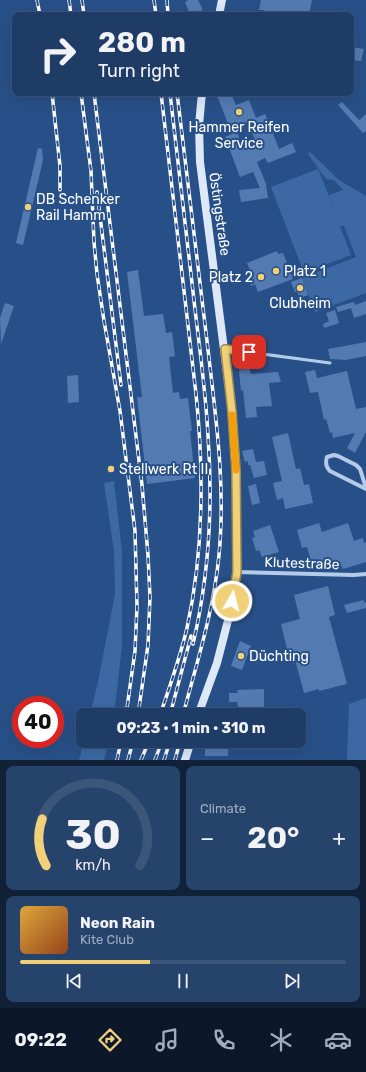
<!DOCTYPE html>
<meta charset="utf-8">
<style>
body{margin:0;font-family:Rubik,sans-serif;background:#26436c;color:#f1f3f6;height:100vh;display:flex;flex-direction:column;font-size:15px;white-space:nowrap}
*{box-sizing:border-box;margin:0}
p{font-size:13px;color:#a1adbf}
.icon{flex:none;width:22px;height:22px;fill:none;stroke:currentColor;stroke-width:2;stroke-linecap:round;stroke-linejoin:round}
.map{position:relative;height:760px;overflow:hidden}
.side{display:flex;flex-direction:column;gap:6px;padding:6px;background:#102138;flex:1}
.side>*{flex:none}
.hud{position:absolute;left:12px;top:12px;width:342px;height:84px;border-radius:8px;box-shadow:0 4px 16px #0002,0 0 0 1px #3c567a;background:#1e3c66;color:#f1f3f6;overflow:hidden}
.speed{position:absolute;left:12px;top:696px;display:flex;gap:8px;font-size:20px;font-weight:700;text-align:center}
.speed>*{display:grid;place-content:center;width:52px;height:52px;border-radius:50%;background:#1e3c66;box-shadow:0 4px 16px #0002,0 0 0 1px #3c567a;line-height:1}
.speed .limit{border:6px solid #d22;background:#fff;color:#111}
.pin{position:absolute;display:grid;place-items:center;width:34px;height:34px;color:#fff;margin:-17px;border-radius:8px;box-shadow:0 2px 6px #0006}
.me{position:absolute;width:44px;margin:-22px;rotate:8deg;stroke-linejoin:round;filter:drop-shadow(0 0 3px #0008)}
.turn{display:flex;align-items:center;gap:14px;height:84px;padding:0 20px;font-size:18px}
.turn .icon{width:52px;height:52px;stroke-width:2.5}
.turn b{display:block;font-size:28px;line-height:34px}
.big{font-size:30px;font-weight:700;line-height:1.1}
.side .tile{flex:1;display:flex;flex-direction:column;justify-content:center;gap:6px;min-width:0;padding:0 14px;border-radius:8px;background:#26436c}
.side .dial{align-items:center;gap:0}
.dial svg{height:104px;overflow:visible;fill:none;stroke:#3c567a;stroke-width:7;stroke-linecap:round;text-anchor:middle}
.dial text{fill:#f1f3f6;stroke:none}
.song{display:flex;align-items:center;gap:12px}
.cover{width:48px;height:48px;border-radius:6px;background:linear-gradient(135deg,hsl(40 70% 55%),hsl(20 70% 35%))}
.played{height:4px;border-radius:2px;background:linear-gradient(90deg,#f0d17a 40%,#3c567a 40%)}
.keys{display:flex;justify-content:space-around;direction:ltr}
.heat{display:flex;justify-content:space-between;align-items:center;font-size:22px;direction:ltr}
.side .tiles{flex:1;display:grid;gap:6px;grid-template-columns:1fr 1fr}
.tile:last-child{grid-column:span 2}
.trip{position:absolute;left:76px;top:708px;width:230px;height:40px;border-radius:8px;background:#1e3c66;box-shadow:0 4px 16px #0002,0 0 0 1px #3c567a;font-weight:700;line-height:40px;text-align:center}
.tab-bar{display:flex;height:64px;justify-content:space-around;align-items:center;background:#0c1829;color:#a1adbf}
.tab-bar .icon{width:28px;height:28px}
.tab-bar .on{color:#f0d17a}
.tab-bar b{font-size:18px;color:#f1f3f6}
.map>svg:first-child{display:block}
.green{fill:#3c69a4}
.building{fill:#547bb1;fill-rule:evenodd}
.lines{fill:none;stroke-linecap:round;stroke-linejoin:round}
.lane{stroke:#b4cbe9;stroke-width:3}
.street{stroke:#b4cbe9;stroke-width:4}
.secondary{stroke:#dee9f8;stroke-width:8}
.rail-casing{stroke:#fff;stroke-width:3.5}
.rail{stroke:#285088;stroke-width:2;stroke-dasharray:6;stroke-linecap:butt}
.route-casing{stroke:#9c884f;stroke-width:10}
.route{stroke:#f0d17a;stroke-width:7}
.slow{stroke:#f59e0b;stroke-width:7}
.poi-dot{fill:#f0d17a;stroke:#285088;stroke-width:1.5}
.labels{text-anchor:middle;stroke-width:4;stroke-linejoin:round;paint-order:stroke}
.poi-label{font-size:14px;fill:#fff;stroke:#285088;text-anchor:start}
.street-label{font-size:14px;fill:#fff;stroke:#285088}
</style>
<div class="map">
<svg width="366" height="760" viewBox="0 0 366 760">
<rect width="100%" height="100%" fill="#285088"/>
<g class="green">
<path d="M309,151l30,29 27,16v97l-51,19 -13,-34 54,-21 -12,-31h-4l11,29 -47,18 -33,-86 47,-18 19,47 -8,-21 14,-5 -9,-10 -8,-1 -18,-25z"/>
<path d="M114,481l8,70v95l-8,69h-24l8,-33 17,-88 -1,-43 -10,-68z"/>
<path d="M366,698v62h-19l2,-56z"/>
<path d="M84,741h25l-5,19h-25z"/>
</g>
<g class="building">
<path d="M187,0h11l4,8v7h-12l-5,-13 3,-1z"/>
<path d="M261,0h51l-3,15h-46l1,-5h-5z"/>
<path d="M351,47l13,2 -3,12 -10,-1z"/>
<path d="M216,93h15l5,12 13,-5 7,18 9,-4 14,35 13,-6 4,9 -28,11 -3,-5 -8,4 9,22 2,14 -27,4 -2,-12 21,-2 -7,-16 -13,5 -15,-40 7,-3zM248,122l7,18 -13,5 -7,-18z"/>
<path d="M342,102l17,18 7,-6v17l-3,2 -25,-28z"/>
<path d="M38,148l4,1 1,11 -20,85 -7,-2z"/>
<path d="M277,251l1,3 5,-1 10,26 -35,13 -3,-8 -4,2 -6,-15 5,-1 -3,-7z"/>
<path d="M138,270l6,46 19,-2 3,19 6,-1 3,24 -6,1 4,36 6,-1 1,7 8,-1 4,33h-2l5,47 -48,6 -10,-87h5l-15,-125z"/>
<path d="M302,278l6,17 -8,3 -3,-7 -2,1 -4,-10z"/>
<path d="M366,301v13l-12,4 -3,-10 -13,4 -2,-5 18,-5 1,3z"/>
<path d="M5,303l9,3 -13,38 -1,-26z"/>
<path d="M335,310l4,13 -15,5 -1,-4 6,-3 -3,-8z"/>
<path d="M366,342v14l-20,4 -16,-1 -2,-10z"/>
<path d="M249,368l2,6 27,-2 3,10 -12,1 3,23 -16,1 1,10 -11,1 -3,-28 -2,1 -2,-21z"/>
<path d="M315,370l2,8 30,-7 9,38 10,-2v25l-11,21 -8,-5 8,-15 -22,5 -1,-6 -2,1 -4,-14 -2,1 -6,-28 -8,1 -5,-21z"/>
<path d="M78,375l1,27 -11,1 -1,-27z"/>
<path d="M288,433l8,36 4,-1 4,17 5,-1 4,19 -28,6 -2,-11 -6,2 -4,-17 9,-2 -10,-44z"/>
<path d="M253,449l3,13 8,-1 3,14 -13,3 -4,-13h-2v-4l-3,1 -3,-11z"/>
<path d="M256,484l4,19 -8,2 -4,-19z"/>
<path d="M319,523l3,9 26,-9 6,18 9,-3 1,5 2,-1v20l-23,7 -2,-4 -8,2 -2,-4 -9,3 -1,-5 -9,3 -5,-17 -5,1 -5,-18z"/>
<path d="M270,525l9,27 -17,5 -3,-7 -3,1 -4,-13 3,-1 -2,-6z"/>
<path d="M328,586l7,29 -6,2 18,67 -28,7v-2l-15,4 -10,-37 -5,1 -8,-33 19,-5 -6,-24z"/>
<path d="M364,600v3l2,-1v6l-19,5 -3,-8z"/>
<path d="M240,641l11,5 -9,24 -11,-4z"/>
<path d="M264,689v18h-26l-1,-5h-8v-9h9l-1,-3z"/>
<path d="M261,707h16l1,8h-16z"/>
<rect x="205" y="741" width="23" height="15"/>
</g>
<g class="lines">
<path class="lane" d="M225,349l105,14"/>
<g class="street">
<path d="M366,488l-6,-19 -4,-4 -18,-9 -4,-1 -7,2c-2,6 -1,10 3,14l36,18"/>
<path d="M237,572l117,3 12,-1"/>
</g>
<g class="secondary">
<path d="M219,15l3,-15"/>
<path d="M198,715l19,-52 16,-62 4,-29v-48l-1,-53 -4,-59 -32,-250 -1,-37 3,-32"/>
<path d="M185,760l6,-19"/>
</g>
<defs>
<g id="rail">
<path d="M37,0l3,15"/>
<path d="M69,0l2,15"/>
<path d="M82,0l2,15"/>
<path d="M154,0l2,15"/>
<path d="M167,0l1,15"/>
<path d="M52,93l8,73v24"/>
<path d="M81,93l10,78 3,71 3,32 7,47 16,90 15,120 2,75 -2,45 -9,64"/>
<path d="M94,93l48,392 6,70 2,42 -2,48 -10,70"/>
<path d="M170,93c8,72 17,144 25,216 5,43 11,85 13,127 5,69 1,140 -15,208"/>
<path d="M177,93c10,83 20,165 30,248 8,71 19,142 12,214 -5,54 -22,107 -36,160"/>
<path d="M97,192l24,193"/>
<path d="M160,715c10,-29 20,-57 27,-87 17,-77 17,-156 9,-234l-35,-301"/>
<path d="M170,715l21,-79"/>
<path d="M117,760l4,-19"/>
<path d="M128,760l5,-19"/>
<path d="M141,760l8,-19"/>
<path d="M155,760l7,-19"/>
<path d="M164,760l6,-19"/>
<path d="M175,760l5,-19"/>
</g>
</defs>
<use href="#rail" class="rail-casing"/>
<use href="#rail" class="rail"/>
</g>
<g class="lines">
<defs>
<path id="route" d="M232,601l5,-29 -1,-101 -4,-59 -7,-63 24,3"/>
</defs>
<use href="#route" class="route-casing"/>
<use href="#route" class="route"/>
<path class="slow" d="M232,415l4,55"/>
</g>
<g class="poi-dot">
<circle cx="239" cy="112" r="4"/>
<circle cx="28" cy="207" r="4"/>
<circle cx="276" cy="271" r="4"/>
<circle cx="261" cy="277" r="4"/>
<circle cx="300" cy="288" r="4"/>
<circle cx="111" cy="469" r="4"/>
<circle cx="241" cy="656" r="4"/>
</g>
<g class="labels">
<g class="poi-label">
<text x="239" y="132" text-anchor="middle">Hammer Reifen<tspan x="239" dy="16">Service</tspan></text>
<text x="36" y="204">DB Schenker<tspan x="36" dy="16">Rail Hamm</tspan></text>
<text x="284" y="276">Platz 1</text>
<text x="253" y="282" text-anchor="end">Platz 2</text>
<text x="300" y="308" text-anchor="middle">Clubheim</text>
<text x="119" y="474">Stellwerk Rt II</text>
<text x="249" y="661">Düchting</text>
</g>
<g class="street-label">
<text transform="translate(220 214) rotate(82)" y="5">Östingstraße</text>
<text transform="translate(302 563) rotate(2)" y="5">Klutestraße</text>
</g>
</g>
</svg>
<div class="speed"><div class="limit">40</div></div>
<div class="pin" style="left:249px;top:352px;background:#d93025"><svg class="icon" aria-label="arrive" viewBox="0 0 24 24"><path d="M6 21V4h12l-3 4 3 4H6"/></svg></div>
<svg class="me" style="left:232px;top:601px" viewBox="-20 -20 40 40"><circle r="17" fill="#f0d17a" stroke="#fff" stroke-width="3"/><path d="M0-11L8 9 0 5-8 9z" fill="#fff"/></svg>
<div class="trip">09:23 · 1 min · 310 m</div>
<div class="hud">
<div class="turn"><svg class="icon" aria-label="right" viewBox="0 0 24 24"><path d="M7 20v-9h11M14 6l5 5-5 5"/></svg><div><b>280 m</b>Turn right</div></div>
</div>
</div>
<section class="side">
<div class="tiles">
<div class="tile dial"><svg viewBox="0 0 100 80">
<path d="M14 69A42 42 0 1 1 86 69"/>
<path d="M14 69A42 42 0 0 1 11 33" stroke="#f0d17a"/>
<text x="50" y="56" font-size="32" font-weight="700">30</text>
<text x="50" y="72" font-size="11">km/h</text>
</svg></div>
<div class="tile"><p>Climate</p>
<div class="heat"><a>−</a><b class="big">20°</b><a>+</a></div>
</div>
<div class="tile">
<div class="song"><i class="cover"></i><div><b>Neon Rain</b><p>Kite Club</p></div></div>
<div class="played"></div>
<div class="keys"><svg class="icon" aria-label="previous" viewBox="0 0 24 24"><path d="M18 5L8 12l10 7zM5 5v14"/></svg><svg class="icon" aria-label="pause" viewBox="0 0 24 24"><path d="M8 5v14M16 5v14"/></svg><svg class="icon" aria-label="next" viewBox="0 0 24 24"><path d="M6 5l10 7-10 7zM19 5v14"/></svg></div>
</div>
</div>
</section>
<nav class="tab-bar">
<b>09:22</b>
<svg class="icon on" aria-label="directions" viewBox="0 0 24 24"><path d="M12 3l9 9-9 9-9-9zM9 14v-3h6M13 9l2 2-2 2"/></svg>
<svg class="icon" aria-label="music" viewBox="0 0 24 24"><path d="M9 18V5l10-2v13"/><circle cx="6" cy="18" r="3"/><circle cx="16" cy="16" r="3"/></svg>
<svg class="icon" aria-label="phone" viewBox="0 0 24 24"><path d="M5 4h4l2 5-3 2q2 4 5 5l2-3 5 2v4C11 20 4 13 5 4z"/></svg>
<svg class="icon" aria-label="climate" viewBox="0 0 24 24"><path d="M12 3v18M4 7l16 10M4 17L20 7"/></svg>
<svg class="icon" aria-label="car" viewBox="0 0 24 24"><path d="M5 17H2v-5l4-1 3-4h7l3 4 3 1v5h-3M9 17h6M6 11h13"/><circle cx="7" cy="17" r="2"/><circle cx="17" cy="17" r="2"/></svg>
</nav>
